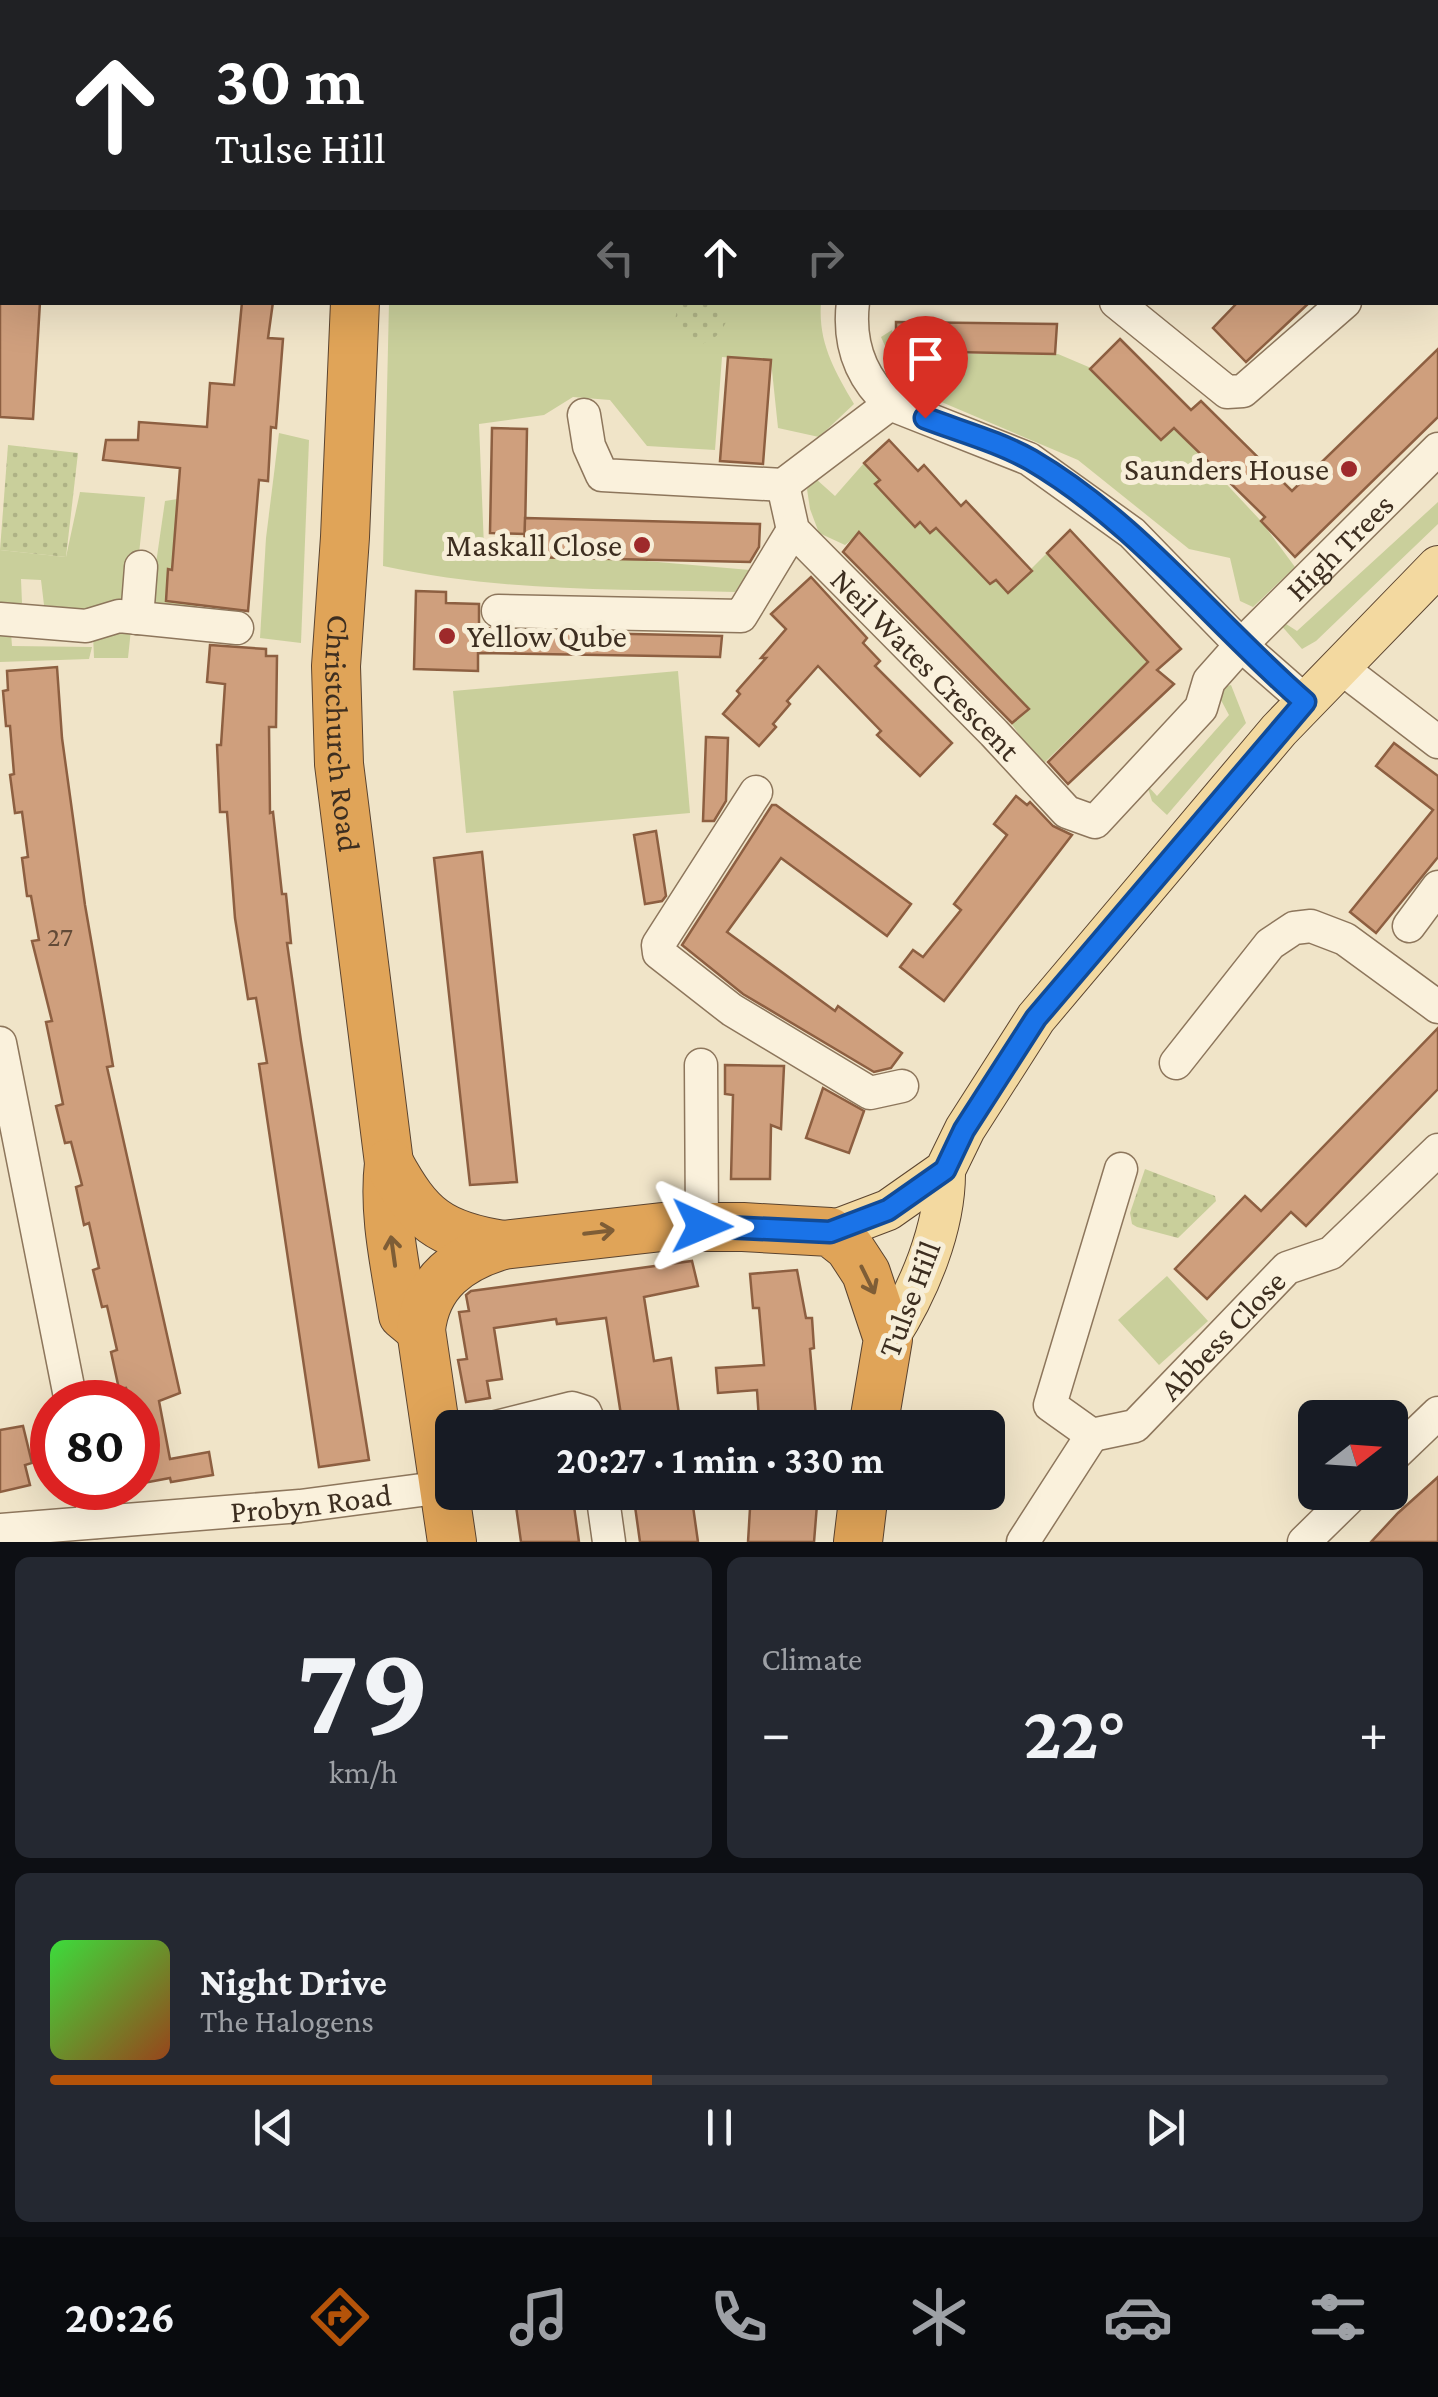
<!DOCTYPE html>
<meta charset="utf-8">
<style>
body{margin:0;font-family:"Crimson Pro",serif;background:#242831;color:#f1f3f6;height:100vh;display:flex;flex-direction:column;font-size:38px;white-space:nowrap}
*{box-sizing:border-box;margin:0}
p{font-size:32px;color:#9ea1a6}
.icon{flex:none;width:55px;height:55px;fill:none;stroke:currentColor;stroke-width:2;stroke-linecap:round;stroke-linejoin:round}
.map{position:relative;height:1542px;overflow:hidden}
.side{display:flex;flex-direction:column;gap:15px;padding:15px;background:#0d0f14;flex:1}
.side>*{flex:none}
.guide{position:absolute;left:0px;top:0px;width:1440px;height:305px;box-shadow:0 10px 40px #0002;background:#202124;color:#fff;overflow:hidden}
.needle{width:65px;rotate:73deg}
.fabs{position:absolute;left:1298px;top:1400px;display:grid;gap:20px}
.fabs a{display:grid;place-items:center;width:110px;height:110px;border-radius:15px;background:#171b24;box-shadow:0 10px 40px #0002;font-size:50px}
.speed{position:absolute;left:30px;top:1380px;display:flex;gap:20px;font-size:50px;font-weight:700;text-align:center}
.speed>*{display:grid;place-content:center;width:130px;height:130px;border-radius:50%;background:#171b24;box-shadow:0 10px 40px #0002;line-height:1}
.speed .limit{border:15px solid #d22;background:#fff;color:#111}
.pin{position:absolute;display:grid;place-items:center;width:85px;height:85px;color:#fff;margin:-102px -42px;border-radius:50% 50% 50% 0;rotate:-45deg;box-shadow:0 0 10px #0007}
.pin .icon{rotate:45deg}
.me{position:absolute;width:110px;margin:-55px;rotate:91deg;stroke-linejoin:round;filter:drop-shadow(0 0 8px #0008)}
.turn{display:flex;align-items:center;gap:35px;height:210px;padding:0 50px;font-size:45px}
.turn .icon{width:130px;height:130px;stroke-width:2.5}
.turn b{display:block;font-size:70px;line-height:85px}
.lanes{display:flex;align-items:center;height:95px;padding:0 50px;background:#0003;justify-content:center;gap:50px;direction:ltr}
.lanes .off{opacity:.35}
.big{font-size:75px;font-weight:700;line-height:1.1}
.side .widget{flex:1;display:flex;flex-direction:column;justify-content:center;gap:15px;min-width:0;padding:0 35px;border-radius:15px;background:#242831}
.side .dial{align-items:center;gap:0}
.dial b{font-size:130px;line-height:1}
.song{display:flex;align-items:center;gap:30px}
.cover{width:120px;height:120px;border-radius:15px;background:linear-gradient(135deg,hsl(120 70% 55%),hsl(20 70% 35%))}
.played{height:10px;border-radius:5px;background:linear-gradient(90deg,#b45309 45%,#363941 45%)}
.keys{display:flex;justify-content:space-around;direction:ltr}
.heat{display:flex;justify-content:space-between;align-items:center;font-size:55px;direction:ltr}
.side .tiles{flex:1;display:grid;gap:15px;grid-template-columns:1fr 1fr}
.widget:last-child{grid-column:span 2}
.trip{position:absolute;left:435px;top:1410px;width:570px;height:100px;border-radius:15px;background:#171b24;box-shadow:0 10px 40px #0002;font-weight:700;line-height:100px;text-align:center}
.tabs{display:flex;height:160px;justify-content:space-around;align-items:center;background:#090b0e;color:#9ea1a6}
.tabs .icon{width:70px;height:70px}
.tabs .current{color:#b45309}
.tabs b{font-size:45px;color:#f1f3f6}
.map>svg:first-child{display:block}
.green{fill:#c9cf9b}
.park{fill:url(#park-dots)}
.building{fill:#cf9f7d;stroke:#8d5f41;stroke-width:2.5}
.lines{fill:none;stroke-linecap:round;stroke-linejoin:round}
.minor-casing{stroke:#8d765c;stroke-width:35}
.major-casing{stroke:#5b4430;stroke-width:42}
.highway-casing{stroke:#5b4430;stroke-width:50}
.minor{stroke:#faf1dc;stroke-width:32}
.major{stroke:#f3d9a0;stroke-width:40}
.highway{stroke:#e0a458;stroke-width:48}
.oneway{stroke:#7e5d36}
.route-casing{stroke:#114b97;stroke-width:25}
.route{stroke:#1a73e8;stroke-width:18}
.poi-dot{fill:#9e2a2b;stroke:#f7eed8;stroke-width:4}
.labels{text-anchor:middle;stroke-width:10;stroke-linejoin:round;paint-order:stroke}
.number-label{font-size:28px;fill:#624a37}
.poi-label{font-size:32px;fill:#3d2e20;stroke:#f7eed8;text-anchor:end}
.street-label{font-size:32px;fill:#3d2e20;stroke:#f7eed8}
</style>
<div class="map">
<svg width="1438" height="1542" viewBox="0 0 1438 1542">
<defs>
<pattern id="park-dots" width="8" height="8" patternUnits="userSpaceOnUse" patternTransform="scale(2.5)"><rect width="8" height="8" fill="#c9cf9b"/><path d="M2 2h.1M6 6h.1" fill="none" stroke="#aeb285" stroke-width="1.8" stroke-linecap="round"/></pattern>
</defs>
<rect width="100%" height="100%" fill="#f0e4c8"/>
<g class="green">
<path d="M389,303h432c-3,39 13,67 33,101l-35,33 -41,-9 -7,-67 -49,-4 -7,93 -68,-4 -37,-46 -37,-3 -29,18 -65,9 5,123 266,23 -15,22c-119,-3 -234,0 -352,-26z"/>
<path d="M892,330l5,24h161l33,14 70,72 13,-12 87,93 34,46 -42,40 -13,-6 -10,-43 -41,-9 -111,-89 -146,-62 -37,-30 -14,-31z"/>
<path d="M279,433l30,7 -8,203 -41,-5 6,-100z"/>
<path d="M864,463l66,70 10,-9 68,68 39,-39 100,109 -106,104 -30,-43 17,-13 -168,-177 -15,12 -26,-12 -9,-24 -3,-20 9,-10 19,17z"/>
<path d="M80,492l65,5 -17,161h-34l-2,-47 -48,-6 -3,-25 -20,-1 1,24 -13,5 3,38 80,1 -3,12 -89,3v-112l66,7z"/>
<path d="M196,496l1,119 -44,-2 -2,-15 14,-97z"/>
<path d="M1438,502v22l-122,117 -14,8 -23,-26 4,-1 14,9z"/>
<path d="M678,671l12,142 -224,20 -13,-142z"/>
<path d="M1231,685l15,38 -79,92 -15,-14 -5,-16 10,11 72,-81 -14,-26z"/>
<path d="M1167,1276l41,45 -49,44 -41,-45z"/>
</g>
<g class="park">
<path d="M680,303h39l7,19c-19,41 -65,19 -46,-19z"/>
<path d="M8,445l70,8 -12,104 -66,-7z"/>
<path d="M1145,1169l70,27 1,5 -38,37 -41,-11 -5,-3 -2,-11z"/>
</g>
<g class="building">
<path d="M0,302h40l-7,117 -33,-2z"/>
<path d="M242,302h31l-5,36 15,1 -7,89 -5,-1 -3,54 -9,-1 -11,131 -82,-10 2,-32 4,1 8,-102 -77,-8 3,-20h32l1,-18 68,5 3,-44 24,2z"/>
<path d="M1238,302h72l-64,60 -33,-34z"/>
<path d="M896,322l161,2 -2,30 -159,-3z"/>
<path d="M1120,339l71,71 10,-9 91,90 146,-142v68l-143,140 -34,-36 4,-4 -91,-89 -13,12 -71,-71z"/>
<path d="M728,357l43,3 -8,104 -43,-3z"/>
<path d="M492,428l35,1 -2,105 -35,-1z"/>
<path d="M889,440l29,31 6,-6 37,41 5,-5 66,70 -24,22 -12,-13 -6,4 -54,-56 -6,5 -10,-11 -5,5 -40,-43 5,-4 -16,-17z"/>
<path d="M525,518l235,6 -1,23 -9,15 -226,-5z"/>
<path d="M1070,530l111,119 -24,21 17,14 -106,100 -20,-22 100,-100 -101,-109z"/>
<path d="M859,532l170,177 -17,14 -169,-171z"/>
<path d="M811,577l56,61 -4,5 17,18 -5,5 77,77 -32,33 -43,-41 4,-4 -63,-65 -31,35 3,3 -17,20 3,3 -17,19 -36,-32 17,-20 -3,-3 29,-33h-5l25,-29 -15,-15z"/>
<path d="M416,591l30,1v11l33,1v21l18,6 225,5 -2,21 -242,-4v18l-64,-2z"/>
<path d="M210,645l56,4v7h11l-1,71h-7l1,86 3,-1 9,82h4l5,49h-4l14,98 68,419 -50,7 -60,-403 8,-1 -11,-65 -8,1 -13,-81 -8,-106h-7l-3,-67h4l4,-61 -18,-2z"/>
<path d="M57,667l5,71 23,167 28,161 -6,1 73,326 -21,8 11,58 39,-7 4,23 -42,7 -1,-4 -32,6v-82h-8l-4,-14 -7,1 -8,-37 6,-2 -10,-44 -5,1 -9,-37 6,-2 -10,-45 -5,2 -8,-38 6,-2 -11,-43 -6,1 -9,-37 7,-2 -17,-82 6,-1 -20,-80 7,-1 -8,-44h-4l-5,-38 6,-1 -6,-45 -7,1 -5,-38 4,-1 -4,-48h-4l-3,-35 5,-1 -1,-19z"/>
<path d="M706,737l22,1 -2,63 -12,20h-11z"/>
<path d="M1394,743l44,33v81l-62,76 -26,-21 83,-102 -57,-44z"/>
<path d="M1016,796l11,9 3,-3 23,24 19,9 -128,166 -44,-34 13,-17 10,7 38,-47 -7,-6 53,-69 -13,-11z"/>
<path d="M772,805h4l135,99 -24,32 -106,-78 -54,74 108,79 3,-5 64,47 -11,15 -17,4 -131,-78 -61,-49z"/>
<path d="M656,831l10,65 -4,5 -17,3 -11,-69z"/>
<path d="M482,852l35,330 -47,3 -36,-327z"/>
<path d="M1438,1028v61l-132,137 -15,-14 -84,87 -32,-30 70,-73 16,15z"/>
<path d="M725,1065l59,1 -3,63 -10,-4 -1,54h-39l2,-84 -8,-1z"/>
<path d="M823,1088l41,23 -15,42 -43,-15z"/>
<path d="M692,1261l6,25 -54,11 10,64 17,-3 10,70h-58l-17,-110 -49,6 -1,-5 -62,9 8,51 -15,2 3,17 -24,4 -8,-42 9,-1 -8,-47 10,-1 -3,-16 5,-4z"/>
<path d="M797,1270l9,48h6l2,30 -4,1 7,79h-39l-1,-10 -18,2 -2,-30 -39,3 -2,-25 48,-3 -5,-57h-6l-3,-34z"/>
<path d="M23,1426l9,37 -7,2 5,20 -30,7v-62z"/>
<path d="M1438,1477v65h-67l27,-29z"/>
<path d="M514,1492h58l7,50h-58z"/>
<path d="M633,1492h58l7,50h-58z"/>
<path d="M751,1492h67l-4,50h-66z"/>
</g>
<g class="lines">
<defs>
<g id="minor">
<path d="M254,0l7,2"/>
<path d="M1393,0l2,2"/>
<path d="M1153,2l3,-2"/>
<path d="M1438,47v1"/>
<path d="M853,302c-5,41 7,75 37,102l139,55 103,74 109,112 64,56"/>
<path d="M1116,302l111,90 16,-1 102,-89"/>
<path d="M584,415l5,31 13,29 181,10 107,-81"/>
<path id="s1" d="M783,485l10,45 201,203 73,79 28,10 106,-114 8,-27 32,-36 197,-196"/>
<path d="M498,611l243,5 52,-86"/>
<path d="M137,618l4,-51"/>
<path d="M0,619l86,7 33,-10 118,12"/>
<path d="M1340,667l98,75"/>
<path d="M756,792l-98,153 1,8 73,57 138,83 32,-7"/>
<path d="M1409,926l29,-39"/>
<path d="M0,1043l71,359"/>
<path d="M1176,1063l94,-119 24,-16 17,-2 34,13 93,68"/>
<path d="M701,1065l1,162"/>
<path d="M492,1428l80,-20 13,4 7,16"/>
<path id="s2" d="M1092,1435l43,-9 152,-158 44,-15 107,-103"/>
<path d="M1092,1435l-42,-30 71,-236"/>
<path d="M1390,1459l48,-46"/>
<path d="M89,1488l6,34"/>
<path d="M602,1492l7,50"/>
<path id="s3" d="M0,1530l300,-24 144,-19"/>
<path d="M1023,1542l69,-107"/>
<path d="M1304,1542l51,-50"/>
</g>
<g id="major">
<path d="M830,1232l58,-22 57,-40 20,-41 71,-111 243,-288 159,-164"/>
<path d="M888,1339c30,-47 58,-111 57,-169"/>
</g>
<g id="highway">
<path d="M371,2l1,-2"/>
<path id="s4" d="M355,302l-10,235 -9,129 3,98 50,399c-6,50 6,102 14,152l18,15"/>
<path d="M389,1163c30,55 50,72 114,82"/>
<path d="M452,1542l-31,-212c5,-48 38,-72 82,-85l159,-18h81l87,5 19,15 17,26 22,66 -15,89"/>
<path d="M858,1542l6,-50"/>
</g>
</defs>
<use href="#minor" class="minor-casing"/>
<use href="#major" class="major-casing"/>
<use href="#highway" class="highway-casing"/>
<use href="#minor" class="minor"/>
<use href="#major" class="major"/>
<use href="#highway" class="highway"/>
</g>
<defs><path id="oneway-shaft" d="M-6 0H5M1.5-3L5.5 0L1.5 3" fill="none" stroke-width="1.6" stroke-linecap="round" stroke-linejoin="round" transform="scale(2.5)"/></defs>
<g class="oneway">
<use href="#oneway-shaft" transform="translate(599 1232) rotate(-7)"/>
<use href="#oneway-shaft" transform="translate(393 1251) rotate(-98)"/>
<use href="#oneway-shaft" transform="translate(868 1280) rotate(64)"/>
</g>
<g class="lines">
<defs>
<path id="route" d="M702,1226l128,6 58,-22 57,-40 19,-40 72,-112 269,-316c-92,-80 -168,-180 -274,-242 -32,-18 -72,-29 -106,-42"/>
</defs>
<use href="#route" class="route-casing"/>
<use href="#route" class="route"/>
</g>
<g class="poi-dot">
<circle cx="1349" cy="469" r="10"/>
<circle cx="642" cy="545" r="10"/>
<circle cx="447" cy="636" r="10"/>
</g>
<g class="labels">
<g class="number-label">
<text x="60" y="946">27</text>
</g>
<g class="poi-label">
<text x="1329" y="480">Saunders House</text>
<text x="622" y="556">Maskall Close</text>
<text x="467" y="647" text-anchor="start">Yellow Qube</text>
</g>
<g class="street-label">
<text dy="11" stroke="none"><textPath href="#s1" startOffset="840">High Trees</textPath></text>
<text dy="11" stroke="none"><textPath href="#s1" startOffset="235">Neil Wates Crescent</textPath></text>
<text dy="11" stroke="none"><textPath href="#s4" startOffset="432">Christchurch Road</textPath></text>
<text transform="translate(909 1299) rotate(-69)" y="11">Tulse Hill</text>
<text dy="11" stroke="none"><textPath href="#s2" startOffset="170">Abbess Close</textPath></text>
<text dy="11" stroke="none"><textPath href="#s3" startOffset="312">Probyn Road</textPath></text>
</g>
</g>
</svg>
<div class="fabs">
<a><svg class="needle" viewBox="-14 -14 28 28"><path d="M0-13l5 13h-10z" fill="#e53935"/><path d="M0 13l5-13h-10z" fill="#9ea1a6"/></svg></a>
</div>
<div class="speed"><div class="limit">80</div></div>
<div class="pin" style="left:925px;top:418px;background:#d93025"><svg class="icon" aria-label="arrive" viewBox="0 0 24 24"><path d="M6 21V4h12l-3 4 3 4H6"/></svg></div>
<svg class="me" style="left:702px;top:1226px" viewBox="-20 -20 40 40"><path d="M0-17L14 15 0 8-14 15z" fill="#1a73e8" stroke="#fff" stroke-width="4"/></svg>
<div class="trip">20:27 · 1 min · 330 m</div>
<div class="guide">
<div class="turn"><svg class="icon" aria-label="ahead" viewBox="0 0 24 24"><path d="M12 20V5M6 11l6-6 6 6"/></svg><div><b>30 m</b>Tulse Hill</div></div>
<div class="lanes"><svg class="icon off" aria-label="left" viewBox="0 0 24 24"><path d="M17 20v-9H6M10 6l-5 5 5 5"/></svg><svg class="icon" aria-label="ahead" viewBox="0 0 24 24"><path d="M12 20V5M6 11l6-6 6 6"/></svg><svg class="icon off" aria-label="right" viewBox="0 0 24 24"><path d="M7 20v-9h11M14 6l5 5-5 5"/></svg></div>
</div>
</div>
<section class="side">
<div class="tiles">
<div class="widget dial"><b>79</b><p>km/h</p></div>
<div class="widget"><p>Climate</p>
<div class="heat"><a>−</a><b class="big">22°</b><a>+</a></div>
</div>
<div class="widget">
<div class="song"><i class="cover"></i><div><b>Night Drive</b><p>The Halogens</p></div></div>
<div class="played"></div>
<div class="keys"><svg class="icon" aria-label="previous" viewBox="0 0 24 24"><path d="M18 5L8 12l10 7zM5 5v14"/></svg><svg class="icon" aria-label="pause" viewBox="0 0 24 24"><path d="M8 5v14M16 5v14"/></svg><svg class="icon" aria-label="next" viewBox="0 0 24 24"><path d="M6 5l10 7-10 7zM19 5v14"/></svg></div>
</div>
</div>
</section>
<nav class="tabs">
<b>20:26</b>
<svg class="icon current" aria-label="directions" viewBox="0 0 24 24"><path d="M12 3l9 9-9 9-9-9zM9 14v-3h6M13 9l2 2-2 2"/></svg>
<svg class="icon" aria-label="music" viewBox="0 0 24 24"><path d="M9 18V5l10-2v13"/><circle cx="6" cy="18" r="3"/><circle cx="16" cy="16" r="3"/></svg>
<svg class="icon" aria-label="phone" viewBox="0 0 24 24"><path d="M5 4h4l2 5-3 2q2 4 5 5l2-3 5 2v4C11 20 4 13 5 4z"/></svg>
<svg class="icon" aria-label="climate" viewBox="0 0 24 24"><path d="M12 3v18M4 7l16 10M4 17L20 7"/></svg>
<svg class="icon" aria-label="car" viewBox="0 0 24 24"><path d="M5 17H2v-5l4-1 3-4h7l3 4 3 1v5h-3M9 17h6M6 11h13"/><circle cx="7" cy="17" r="2"/><circle cx="17" cy="17" r="2"/></svg>
<svg class="icon" aria-label="filters" viewBox="0 0 24 24"><path d="M4 7h16M4 17h16"/><circle cx="9" cy="7" r="2"/><circle cx="15" cy="17" r="2"/></svg>
</nav>
